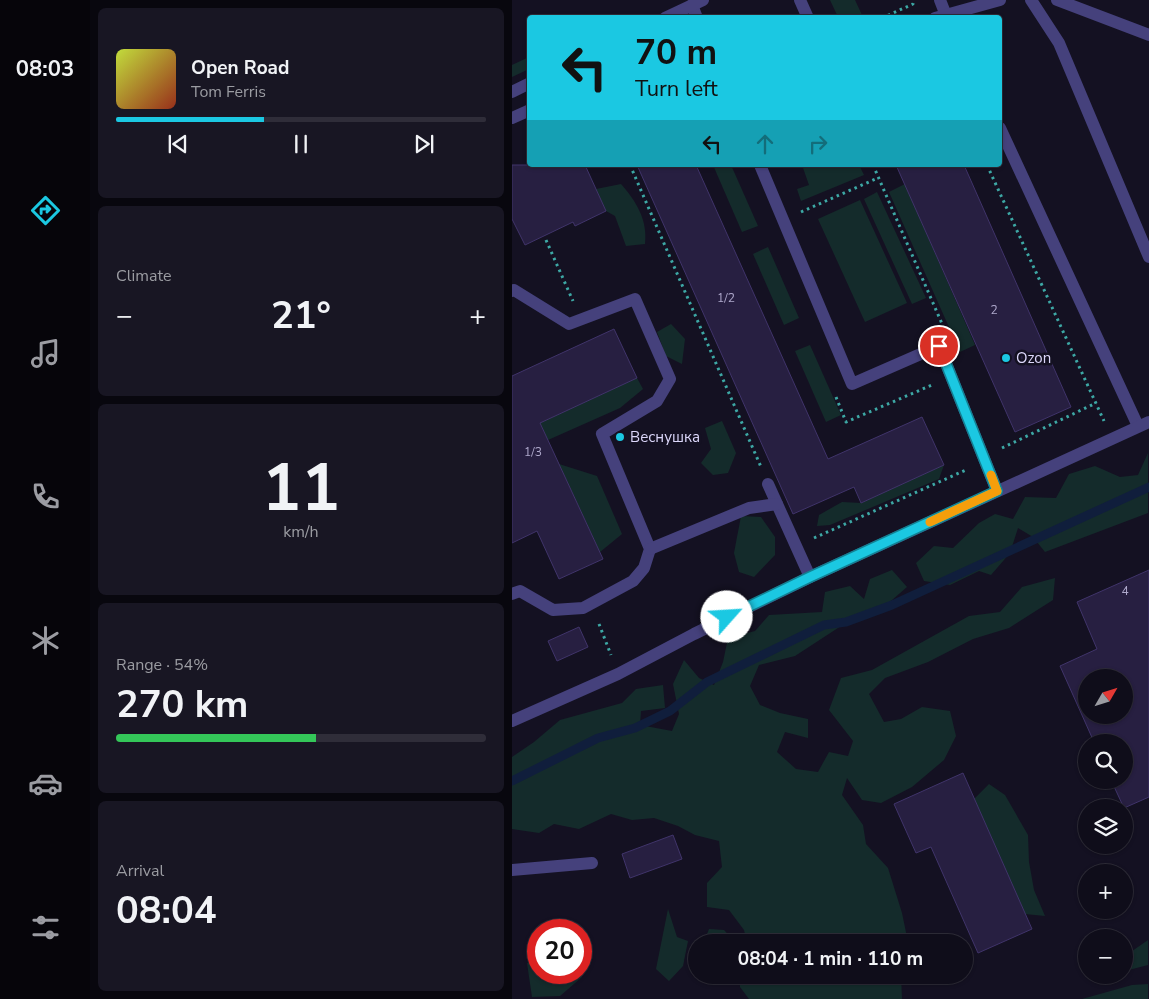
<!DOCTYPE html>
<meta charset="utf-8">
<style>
body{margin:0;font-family:"Nunito Sans",sans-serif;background:#181623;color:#f1f3f6;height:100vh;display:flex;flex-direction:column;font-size:19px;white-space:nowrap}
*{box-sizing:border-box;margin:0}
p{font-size:16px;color:#9b9ca2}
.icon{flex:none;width:28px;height:28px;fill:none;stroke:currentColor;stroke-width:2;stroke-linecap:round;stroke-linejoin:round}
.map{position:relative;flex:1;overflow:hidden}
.side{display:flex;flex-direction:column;gap:8px;padding:8px;background:#08070e;width:422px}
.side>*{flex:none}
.guide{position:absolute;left:15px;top:15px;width:475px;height:152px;border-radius:5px;box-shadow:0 1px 4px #0004,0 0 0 1px #2f2d39;background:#1bc8e2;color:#111;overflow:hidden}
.needle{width:32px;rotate:51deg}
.fabs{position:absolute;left:566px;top:669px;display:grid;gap:10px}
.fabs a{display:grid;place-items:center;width:55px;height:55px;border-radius:50%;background:#0f0d1a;box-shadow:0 1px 4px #0004,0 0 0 1px #2f2d39;font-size:25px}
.speed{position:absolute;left:15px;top:919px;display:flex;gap:10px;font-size:25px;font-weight:700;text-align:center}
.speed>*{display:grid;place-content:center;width:65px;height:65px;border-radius:50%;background:#0f0d1a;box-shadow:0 1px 4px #0004,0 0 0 1px #2f2d39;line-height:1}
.speed .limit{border:8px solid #d22;background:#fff;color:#111}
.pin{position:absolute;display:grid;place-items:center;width:42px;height:42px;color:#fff;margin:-21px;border:2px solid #fff;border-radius:50%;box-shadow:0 1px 5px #0007}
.me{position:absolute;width:55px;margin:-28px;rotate:64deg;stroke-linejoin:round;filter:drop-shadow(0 0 4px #0008)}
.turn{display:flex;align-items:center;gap:18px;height:105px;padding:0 25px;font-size:22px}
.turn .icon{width:65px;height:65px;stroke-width:2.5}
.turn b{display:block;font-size:35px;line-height:42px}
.lanes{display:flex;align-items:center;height:48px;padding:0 25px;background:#0003;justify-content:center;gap:25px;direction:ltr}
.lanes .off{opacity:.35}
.big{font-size:38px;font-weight:700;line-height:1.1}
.side .tile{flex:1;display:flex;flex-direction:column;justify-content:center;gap:8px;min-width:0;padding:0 18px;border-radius:8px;background:#181623}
.side .dial{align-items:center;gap:0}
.dial b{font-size:65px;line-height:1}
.song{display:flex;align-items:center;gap:15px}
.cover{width:60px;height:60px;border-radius:8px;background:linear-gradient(135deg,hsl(70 70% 55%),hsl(10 70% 35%))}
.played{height:5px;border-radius:2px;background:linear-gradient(90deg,#1bc8e2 40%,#2f2d39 40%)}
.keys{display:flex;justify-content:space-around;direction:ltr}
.heat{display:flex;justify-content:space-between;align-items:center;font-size:28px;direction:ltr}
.charge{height:8px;border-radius:4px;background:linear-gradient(90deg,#34c759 54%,#2f2d39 0)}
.trip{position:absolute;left:176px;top:934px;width:285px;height:50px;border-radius:25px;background:#0f0d1a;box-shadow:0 1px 4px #0004,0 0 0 1px #2f2d39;font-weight:700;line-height:50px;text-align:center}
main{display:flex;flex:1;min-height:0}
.menu{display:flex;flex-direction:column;width:90px;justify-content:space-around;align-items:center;background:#06050a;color:#9b9ca2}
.menu .icon{width:35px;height:35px}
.menu .selected{color:#1bc8e2}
.menu b{font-size:22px;color:#f1f3f6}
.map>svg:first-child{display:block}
.green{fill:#142b2b}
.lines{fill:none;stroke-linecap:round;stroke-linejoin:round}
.stream{stroke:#101e3c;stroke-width:9}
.building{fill:#271f41;stroke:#40346a;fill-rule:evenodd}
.path{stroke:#3da8a5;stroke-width:3;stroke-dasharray:2.5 4;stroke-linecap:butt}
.service{stroke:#45417c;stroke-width:12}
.route-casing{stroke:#128293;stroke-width:12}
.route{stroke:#1bc8e2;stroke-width:9}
.slow{stroke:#f59e0b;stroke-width:9}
.poi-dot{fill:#1bc8e2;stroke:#141122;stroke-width:2}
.labels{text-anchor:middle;stroke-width:5;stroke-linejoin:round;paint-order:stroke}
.number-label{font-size:12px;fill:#afa9cc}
.poi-label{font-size:15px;fill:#dcd7fa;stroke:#141122;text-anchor:start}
</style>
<main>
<nav class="menu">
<b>08:03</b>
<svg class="icon selected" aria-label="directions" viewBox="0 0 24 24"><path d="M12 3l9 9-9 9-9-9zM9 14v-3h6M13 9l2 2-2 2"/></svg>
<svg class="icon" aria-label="music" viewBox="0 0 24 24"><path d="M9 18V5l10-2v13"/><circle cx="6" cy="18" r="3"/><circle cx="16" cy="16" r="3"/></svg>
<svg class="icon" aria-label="phone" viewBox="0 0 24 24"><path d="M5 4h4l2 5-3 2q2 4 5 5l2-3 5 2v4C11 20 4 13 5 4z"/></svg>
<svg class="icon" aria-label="climate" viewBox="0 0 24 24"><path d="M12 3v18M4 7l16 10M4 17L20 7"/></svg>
<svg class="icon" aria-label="car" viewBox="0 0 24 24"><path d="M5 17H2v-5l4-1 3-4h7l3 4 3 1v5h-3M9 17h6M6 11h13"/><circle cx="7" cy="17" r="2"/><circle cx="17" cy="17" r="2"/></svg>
<svg class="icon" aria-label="filters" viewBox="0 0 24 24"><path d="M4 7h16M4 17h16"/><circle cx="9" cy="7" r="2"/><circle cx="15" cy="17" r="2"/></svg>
</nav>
<section class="side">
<div class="tile">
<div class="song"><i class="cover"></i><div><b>Open Road</b><p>Tom Ferris</p></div></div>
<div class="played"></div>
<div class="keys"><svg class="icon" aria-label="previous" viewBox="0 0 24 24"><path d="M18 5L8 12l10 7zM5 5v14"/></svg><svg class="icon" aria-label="pause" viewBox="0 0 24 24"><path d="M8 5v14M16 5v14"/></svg><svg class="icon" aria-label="next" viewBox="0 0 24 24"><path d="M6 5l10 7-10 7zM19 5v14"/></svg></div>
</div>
<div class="tile"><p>Climate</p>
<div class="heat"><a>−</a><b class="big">21°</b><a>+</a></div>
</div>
<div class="tile dial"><b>11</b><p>km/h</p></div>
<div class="tile"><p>Range · 54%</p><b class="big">270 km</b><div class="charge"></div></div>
<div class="tile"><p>Arrival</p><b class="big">08:04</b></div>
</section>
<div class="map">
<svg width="637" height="999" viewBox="0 0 637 999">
<rect width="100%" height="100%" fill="#141122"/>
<g class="green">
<path d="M318,0h25l7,15 4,-1 2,3h-30z"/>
<path d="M17,57v12l-17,8v-12z"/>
<path d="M201,165h18l27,61 -16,6z"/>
<path d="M290,165h57l5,10 -63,26 -4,-12 12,-4z"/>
<path d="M109,184c15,17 27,36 24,60l-19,2 -11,-30 -9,-5 -10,-22z"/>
<path d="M393,184l70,161 -15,7 -71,-160z"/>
<path d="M365,192l49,106 -14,6 -48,-105z"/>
<path d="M348,200l47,103 -42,19 -47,-103z"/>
<path d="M256,247l31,71 -15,7 -31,-71z"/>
<path d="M159,324l14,15 -3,25 -16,-8 -9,-24z"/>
<path d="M298,345l31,70 -15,7 -31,-71z"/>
<path d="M125,378l6,11 -23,19 -72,32 -8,-17z"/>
<path d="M210,421l14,32 -8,20 -15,2 -12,-12 10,-14 -6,-21z"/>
<path d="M636,453v60l-103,39 -12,-15 -15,-9 -8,25 -19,22 -12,-4 -29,14 -26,-4 -8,-18 18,-17 19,2 26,-25 16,-9 18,5 12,-22 31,1 13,-24 26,-8 25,11 18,-2z"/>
<path d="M47,464l38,12 25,58 -22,18z"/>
<path d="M432,465l-5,14 -109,46 -13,1 2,-11 23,-13 19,1z"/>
<path d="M229,516l20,1 14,20v18l-21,22 -15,-5 -5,-19z"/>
<path d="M380,570l15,17 -23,20 -43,19 -46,30 -36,9 -9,21 10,19 20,8 28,6v19l-23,-6 -8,20 19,17 22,3 11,-20 19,4 5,-15 -24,-31 12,-32 31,-8 97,-54 31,-4 22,-25 33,-9 -2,22 -44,28 -36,11 -45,23 -43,16 -16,16 15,28 17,-3 21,-12 28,4 6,25 -12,24 -32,27 -31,16 -19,-3 -15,-22 -5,17 21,30 3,19 22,24 14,45 6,29h-161l-3,-12 -15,-20 -22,-3v-24l15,-16 -3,-26 -24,-6 -17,-9 -24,-8 -22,2 -21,-6 -32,15 -25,-5 -15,9 -27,-4v-72l22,-15 26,-22 62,-17 14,-14 27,-4 2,23 -24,3 -1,14 32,6 7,-17 -6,-30 11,-24 15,18 15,7 9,-23 5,-24 27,-7 14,-16 53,-3 3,-20 25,-6 14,13 6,-20z"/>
<path d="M477,784l16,11 23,40 1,27 5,28 11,26 -20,-2 -51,-115z"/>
<path d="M156,909l9,28 11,4 -5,25 -14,15 -13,-12z"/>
<path d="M197,929l15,1 11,12h-31z"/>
<path d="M636,940v25l-23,6v-15z"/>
<path d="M26,958v14l43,1 1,4 -22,19 -28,1 -5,-34z"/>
<path d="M227,975h162l1,24h-153l-9,-12z"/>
<path d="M636,984v15h-66l50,-14z"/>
</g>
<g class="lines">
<path class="stream" d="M0,781l86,-43 37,-10 35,-17 37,-29 117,-57 22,-3 46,-17 257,-118"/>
</g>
<g class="building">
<path d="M0,165h73l21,46 -31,15 -2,-4 -48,23 -13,-26z"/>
<path d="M125,165h59l132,294 94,-42 22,48 -83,38 -7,-16 -61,27z"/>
<path d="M384,165h68l107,242 -56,25z"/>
<path d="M102,329l23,49 -97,45 63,136 -44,20 -22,-48 -25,12v-167z"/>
<path d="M637,570v227l-25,11 -13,-28h13v-38h-30l-34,-76 37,-17 -20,-47zM575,678h37v37h-37z"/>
<path d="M67,627l9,20 -31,14 -9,-20z"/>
<path d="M451,773l69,156 -54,24 -47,-106 -15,6 -22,-49z"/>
<path d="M161,835l9,24 -52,19 -8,-24z"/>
</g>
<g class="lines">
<g class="path">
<path d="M370,18l31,-14 1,-4"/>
<path d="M118,165l131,302"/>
<path d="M361,165l70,161"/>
<path d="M475,165l117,256"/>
<path d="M289,212l77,-34"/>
<path d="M34,240l27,61"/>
<path d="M324,397l10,25 86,-37v2"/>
<path d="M490,448l94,-45"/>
<path d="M302,538l154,-69"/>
<path d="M87,624l12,31"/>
</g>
<g class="service">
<path d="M288,0l8,18"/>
<path d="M428,0l7,18"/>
<path d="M519,0l28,43 90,214"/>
<path d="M545,0l92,35"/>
<path d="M180,5l5,13"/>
<path d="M153,18l38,-18"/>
<path d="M423,18l65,-18"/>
<path d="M0,92l18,-9"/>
<path d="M0,118l18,-8"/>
<path d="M488,128l138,298"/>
<path d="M248,165l92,219 87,-38 58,145"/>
<path d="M0,291l2,-1 55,34 66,-25 35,80 -13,22 -55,33 48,115 -6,19 -11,13 -50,27 -30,2 -33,-19 -8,3"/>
<path d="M256,484l42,93"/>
<path d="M138,549l99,-41 28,-4"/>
<path d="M0,721l106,-47 76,-40 116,-57 339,-155"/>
<path d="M0,870l80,-7"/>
</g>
</g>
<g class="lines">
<defs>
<path id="route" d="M215,617l83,-40 187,-86 -58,-145"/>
</defs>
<use href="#route" class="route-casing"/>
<use href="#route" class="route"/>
<path class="slow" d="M418,522l67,-31 -6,-16"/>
</g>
<g class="poi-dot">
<circle cx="494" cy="358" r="5"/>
<circle cx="108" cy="437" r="5"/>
</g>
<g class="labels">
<g class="number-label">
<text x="214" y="302">1/2</text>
<text x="482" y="314">2</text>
<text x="21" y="456">1/3</text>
<text x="613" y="595">4</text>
</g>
<g class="poi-label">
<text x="504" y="363">Ozon</text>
<text x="118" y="442">Веснушка</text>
</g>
</g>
</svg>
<div class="fabs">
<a><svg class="needle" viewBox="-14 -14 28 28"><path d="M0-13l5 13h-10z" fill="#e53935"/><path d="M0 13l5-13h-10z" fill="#9b9ca2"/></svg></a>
<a><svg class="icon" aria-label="search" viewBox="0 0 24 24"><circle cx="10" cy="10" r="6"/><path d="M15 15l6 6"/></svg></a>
<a><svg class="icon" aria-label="layers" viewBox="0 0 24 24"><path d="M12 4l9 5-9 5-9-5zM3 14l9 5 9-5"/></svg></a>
<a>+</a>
<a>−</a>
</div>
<div class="speed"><div class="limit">20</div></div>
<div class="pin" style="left:427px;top:346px;background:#d93025"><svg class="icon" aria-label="arrive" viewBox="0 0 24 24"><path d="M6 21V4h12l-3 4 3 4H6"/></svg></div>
<svg class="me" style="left:215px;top:617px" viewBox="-20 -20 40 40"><circle r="19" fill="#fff"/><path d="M0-13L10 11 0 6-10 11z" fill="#1bc8e2"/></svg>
<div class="trip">08:04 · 1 min · 110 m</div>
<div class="guide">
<div class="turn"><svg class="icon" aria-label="left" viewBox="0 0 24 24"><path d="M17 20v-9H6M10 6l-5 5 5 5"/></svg><div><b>70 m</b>Turn left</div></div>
<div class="lanes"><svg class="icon" aria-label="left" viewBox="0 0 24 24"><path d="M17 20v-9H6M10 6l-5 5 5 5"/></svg><svg class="icon off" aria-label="ahead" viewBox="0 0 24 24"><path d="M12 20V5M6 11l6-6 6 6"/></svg><svg class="icon off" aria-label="right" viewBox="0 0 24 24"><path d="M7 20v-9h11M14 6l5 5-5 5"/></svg></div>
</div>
</div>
</main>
